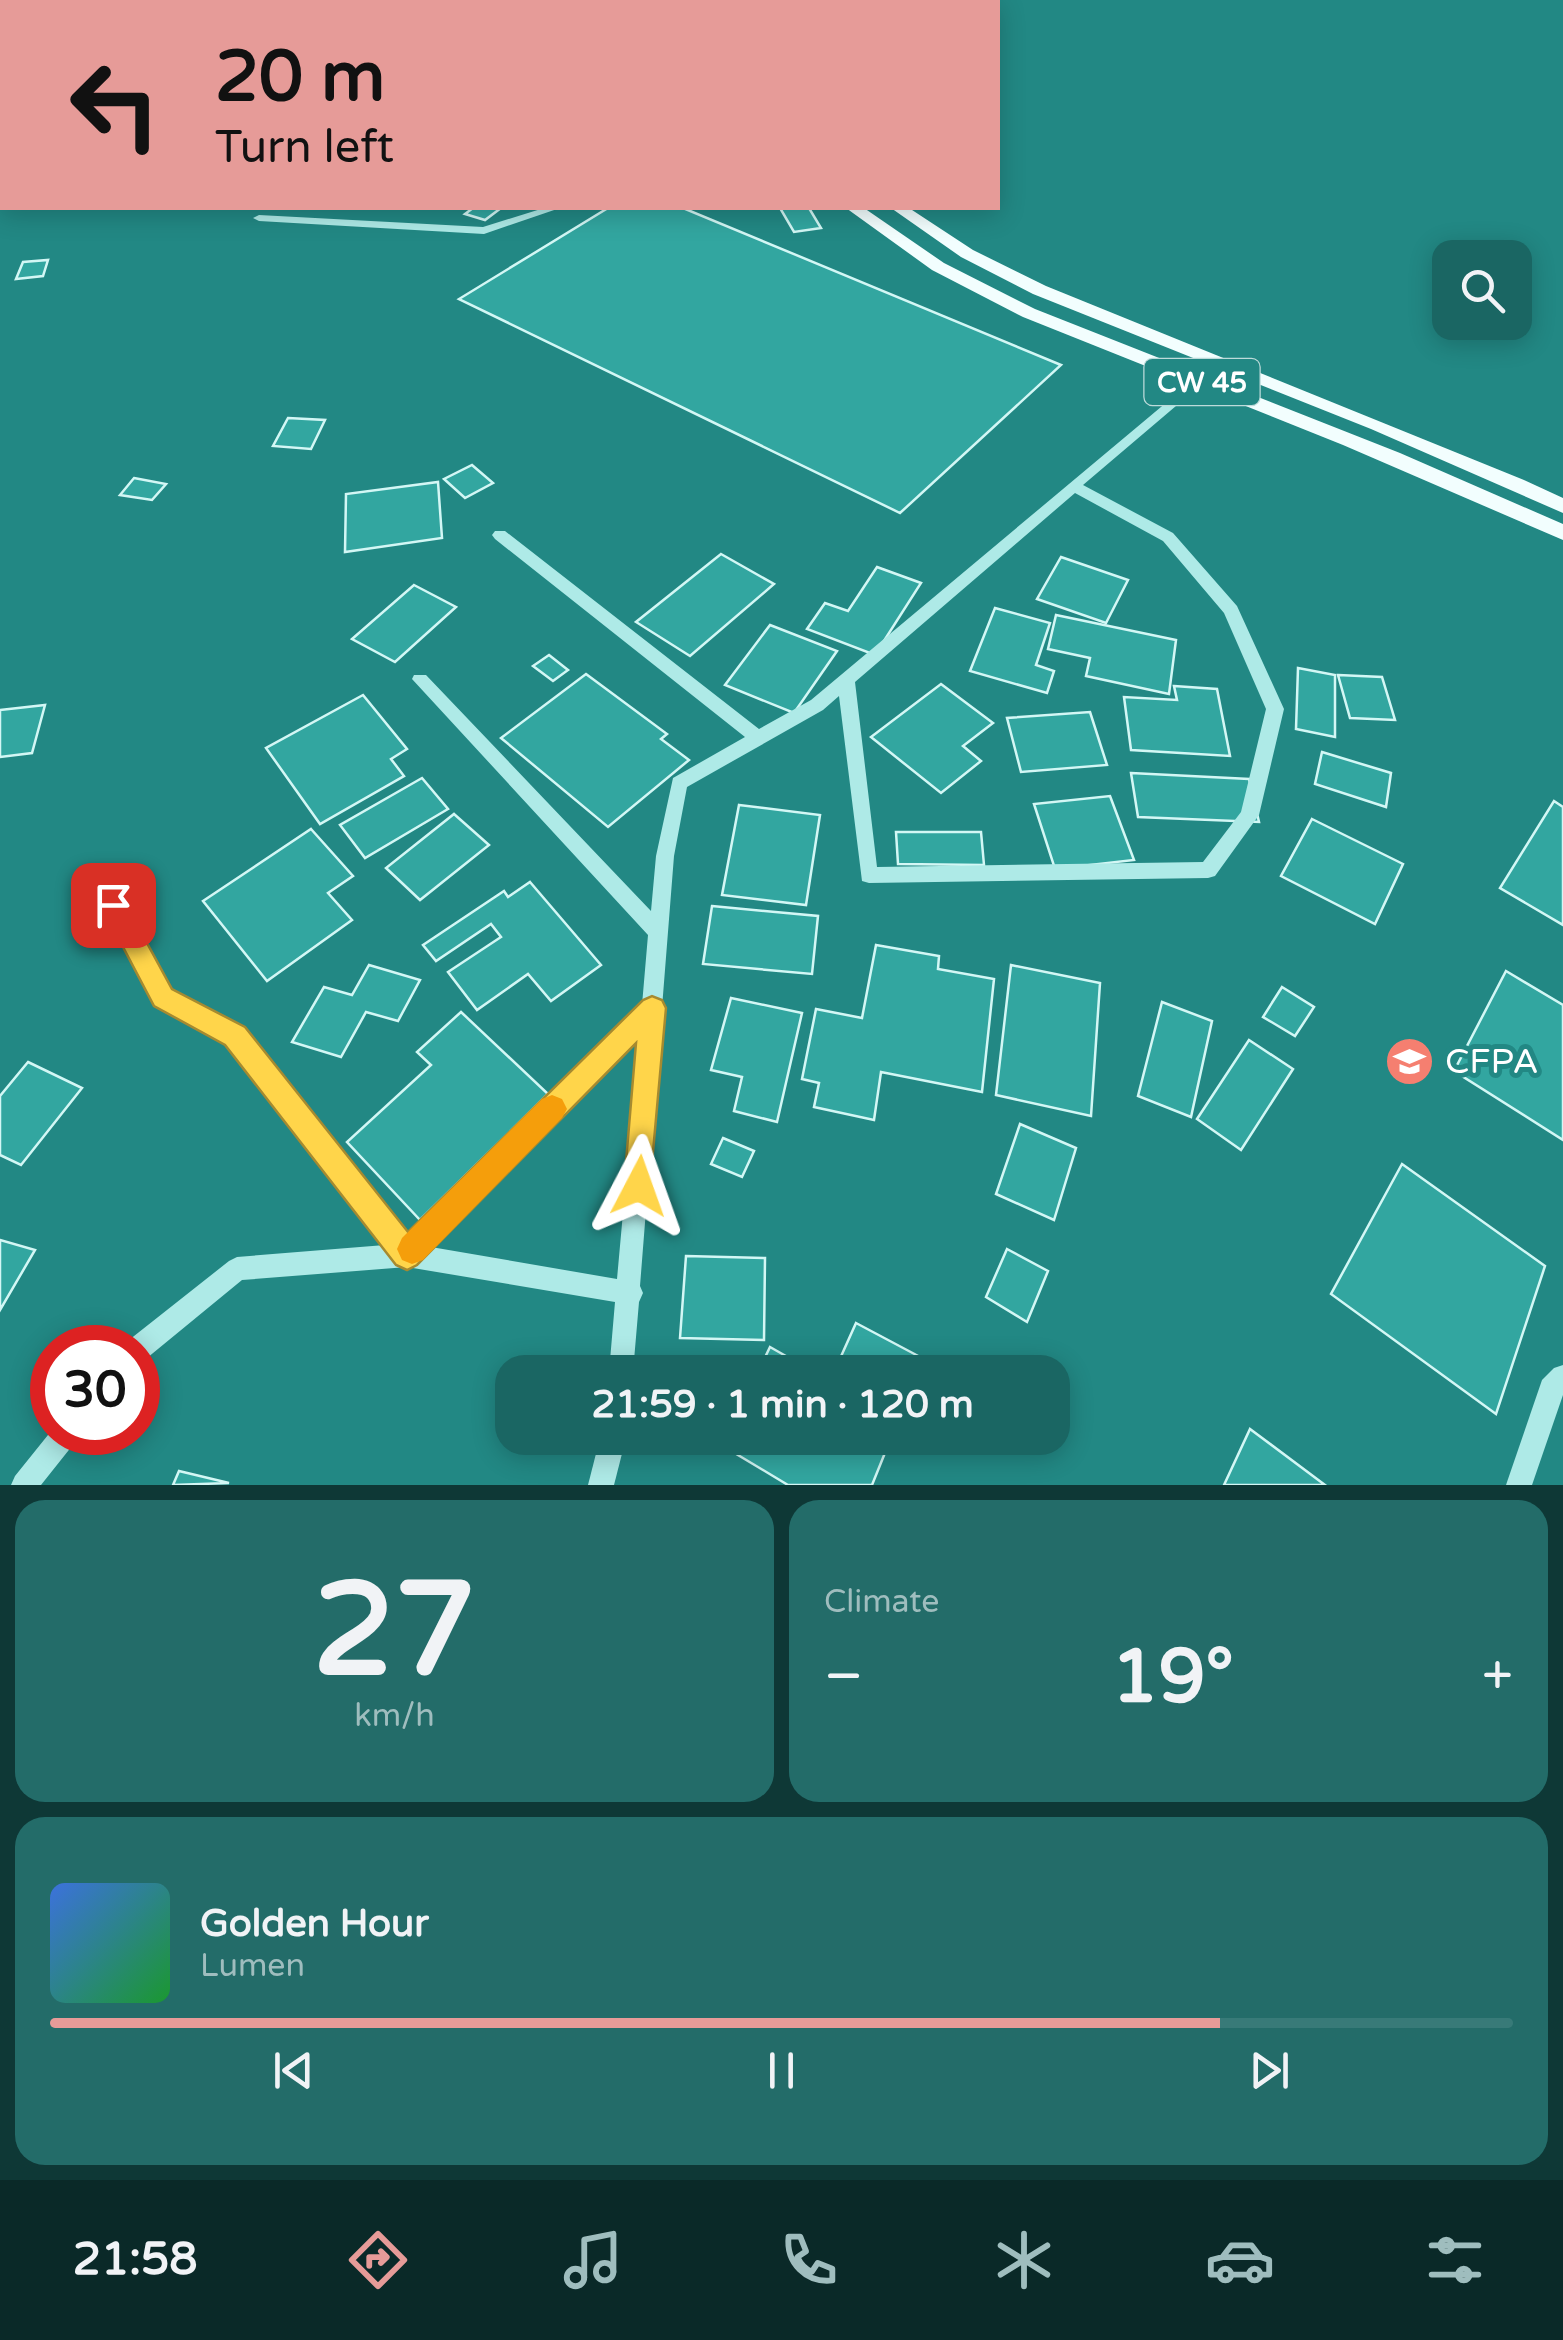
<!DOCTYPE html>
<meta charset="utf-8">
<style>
body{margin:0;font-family:"Varela Round",sans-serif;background:#236c69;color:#f1f3f6;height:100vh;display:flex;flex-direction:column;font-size:38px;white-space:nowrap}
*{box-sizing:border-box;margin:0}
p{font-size:32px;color:#9fbdbe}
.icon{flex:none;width:55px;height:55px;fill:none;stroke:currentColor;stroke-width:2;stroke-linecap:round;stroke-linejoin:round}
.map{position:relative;height:1485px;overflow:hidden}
.sheet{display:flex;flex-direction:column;gap:15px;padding:15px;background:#0e3836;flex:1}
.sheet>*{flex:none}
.hud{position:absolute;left:0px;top:0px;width:1000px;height:210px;box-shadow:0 5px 25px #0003;background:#e69b98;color:#111;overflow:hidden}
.tools{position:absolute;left:1432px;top:240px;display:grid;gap:20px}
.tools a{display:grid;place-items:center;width:100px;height:100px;border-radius:20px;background:#1a6663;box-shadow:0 5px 25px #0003;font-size:50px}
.speed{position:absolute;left:30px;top:1325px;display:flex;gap:20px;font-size:50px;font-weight:700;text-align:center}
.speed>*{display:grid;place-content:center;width:130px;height:130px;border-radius:50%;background:#1a6663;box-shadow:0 5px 25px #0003;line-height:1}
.speed .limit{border:15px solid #d22;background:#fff;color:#111}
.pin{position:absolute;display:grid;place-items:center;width:85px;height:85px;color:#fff;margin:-42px;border-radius:20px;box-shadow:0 5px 15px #0006}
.me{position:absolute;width:110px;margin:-55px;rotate:4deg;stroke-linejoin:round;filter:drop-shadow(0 0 8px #0008)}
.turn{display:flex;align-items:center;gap:35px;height:210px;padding:0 50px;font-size:45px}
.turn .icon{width:130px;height:130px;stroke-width:2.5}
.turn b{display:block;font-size:70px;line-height:85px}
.big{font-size:75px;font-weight:700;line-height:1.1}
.sheet .widget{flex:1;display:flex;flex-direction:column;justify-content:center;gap:15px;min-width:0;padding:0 35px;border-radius:30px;background:#236c69}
.sheet .dial{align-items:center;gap:0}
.dial b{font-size:130px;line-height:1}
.song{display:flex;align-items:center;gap:30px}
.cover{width:120px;height:120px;border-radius:15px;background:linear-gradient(135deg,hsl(220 70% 55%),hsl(130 70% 35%))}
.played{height:10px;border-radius:5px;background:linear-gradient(90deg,#e69b98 80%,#387a78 80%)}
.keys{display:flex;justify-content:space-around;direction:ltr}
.heat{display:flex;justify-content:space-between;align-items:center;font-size:55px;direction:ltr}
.sheet .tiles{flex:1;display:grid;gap:15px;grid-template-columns:1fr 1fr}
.widget:last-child{grid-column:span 2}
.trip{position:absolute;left:495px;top:1355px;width:575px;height:100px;border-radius:30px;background:#1a6663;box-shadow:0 5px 25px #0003;font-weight:700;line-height:100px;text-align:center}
.tabs{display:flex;height:160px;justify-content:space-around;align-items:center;background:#0a2928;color:#9fbdbe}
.tabs .icon{width:70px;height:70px}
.tabs .active{color:#e69b98}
.tabs b{font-size:45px;color:#f1f3f6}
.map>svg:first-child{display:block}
.building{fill:#32a6a0;stroke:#d3f7f5;stroke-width:2.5}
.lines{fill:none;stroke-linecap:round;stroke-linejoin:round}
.minor{fill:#aeeae7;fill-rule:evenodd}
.major{fill:#f2fefe;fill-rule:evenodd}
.route{fill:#ffd54a;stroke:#a68a30;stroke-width:2.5}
.slow{fill:#f59e0b}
.labels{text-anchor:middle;stroke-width:10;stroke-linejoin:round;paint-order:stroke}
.shield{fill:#228884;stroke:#bddbda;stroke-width:2.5}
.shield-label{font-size:28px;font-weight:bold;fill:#fff}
.near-poi-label{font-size:35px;fill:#fff;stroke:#228884;text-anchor:start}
</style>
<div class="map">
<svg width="1563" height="1485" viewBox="0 0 1563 1485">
<rect width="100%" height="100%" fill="#228884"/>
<g class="building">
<path d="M473,208h28l-16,12 -20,-6z"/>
<path d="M608,208h75l378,157 -161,148 -441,-214z"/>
<path d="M780,208h29l12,20 -27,4z"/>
<path d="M48,260l-5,16 -27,3 7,-17z"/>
<path d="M288,418l37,2 -14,29 -38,-3z"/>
<path d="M472,465l21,18 -28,15 -21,-19z"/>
<path d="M134,478l32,6 -14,16 -32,-5z"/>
<path d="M438,482l4,56 -97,14 1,-58z"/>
<path d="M721,554l53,30 -84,72 -54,-34z"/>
<path d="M1061,557l67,23 -22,43 -69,-24z"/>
<path d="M877,567l44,16 -46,72 -68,-26 18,-26 23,8z"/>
<path d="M414,585l42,22 -61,55 -43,-23z"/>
<path d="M995,608l55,15 -14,42 18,6 -7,22 -77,-22z"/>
<path d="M1056,615l120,25 -7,54 -83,-18 4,-18 -42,-9z"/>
<path d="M770,625l67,26 -43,62 -69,-28z"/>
<path d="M549,655l19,15 -15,11 -20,-15z"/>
<path d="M1298,668l37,7v62l-39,-8z"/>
<path d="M586,674l81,60 -6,5 28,21 -81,67 -107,-89z"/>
<path d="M1338,675l44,2 13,43 -45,-2z"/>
<path d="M941,684l52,39 -30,23 18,15 -40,32 -70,-56z"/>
<path d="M1174,686l43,3 13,67 -99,-6 -7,-53 53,3z"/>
<path d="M363,695l44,54 -16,10 13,17 -84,48 -54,-76z"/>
<path d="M45,705l-13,48 -32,4v-47z"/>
<path d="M1090,712l17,53 -86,7 -14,-54z"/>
<path d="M1322,752l69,21 -5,34 -71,-23z"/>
<path d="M1131,773l118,6 10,43 -121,-5z"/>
<path d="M422,778l26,31 -83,49 -25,-33z"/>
<path d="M1110,796l24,64 -79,9 -21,-65z"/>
<path d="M1554,801l9,6v118l-63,-37z"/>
<path d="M739,805l81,10 -14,90 -84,-10z"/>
<path d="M454,814l35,31 -69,55 -34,-32z"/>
<path d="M1312,819l91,45 -28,60 -94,-48z"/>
<path d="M311,829l42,47 -25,17 24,27 -85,61 -64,-80z"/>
<path d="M896,832h85l3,33 -86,-1z"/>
<path d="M530,882l71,83 -50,36 -23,-27 -51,36 -29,-38 53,-35 -10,-13 -55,37 -13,-16 81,-54 4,6z"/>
<path d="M712,906l106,10 -6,58 -109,-10z"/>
<path d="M876,945l63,11 -1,13 56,10 -12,113 -101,-20 -7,48 -60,-13 5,-24 -17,-4 14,-70 46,9z"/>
<path d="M369,965l51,15 -22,41 -32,-9 -25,45 -49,-15 32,-55 28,8z"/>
<path d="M1011,965l89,18 -9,133 -95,-21z"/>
<path d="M1506,971l57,34v135l-109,-69z"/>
<path d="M1282,987l32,20 -19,29 -32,-19z"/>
<path d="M731,998l71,15 -25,109 -43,-11 8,-34 -31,-7z"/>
<path d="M1162,1002l50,19 -21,96 -53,-21z"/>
<path d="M461,1012l87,82 -128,126 -73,-78 84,-77 -14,-13z"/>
<path d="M1249,1040l44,29 -52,81 -44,-31z"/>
<path d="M28,1062l54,26 -61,77 -21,-10v-59z"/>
<path d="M1020,1124l56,24 -22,72 -58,-26z"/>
<path d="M723,1138l31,13 -12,26 -31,-13z"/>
<path d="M1402,1164l143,102 -49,148 -165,-120z"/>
<path d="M0,1240l35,10 -35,60z"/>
<path d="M1007,1249l41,22 -21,51 -41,-25z"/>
<path d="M686,1256l79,2 -1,82 -84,-2z"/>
<path d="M856,1323l66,35 -5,14h-83z"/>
<path d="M770,1347l44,25h-56z"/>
<path d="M1250,1429l75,56h-101z"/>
<path d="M727,1438h164l-19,47h-84l-65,-39z"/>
<path d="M179,1471l50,12 -56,2z"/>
</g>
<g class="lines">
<g class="minor">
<path d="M591,0h34l2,2h-32z"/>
<path d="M544,208h16l-76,26 -225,-13 -6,-3 6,-3 224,12z"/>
<path d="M1198,376l7,4 -2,3 -120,102 90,48 64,73 47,103 -25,106 -44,61 -7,2 -339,5 -7,-2 -23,-185 -16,14 -136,77 -13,69 -34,430 3,7 -4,9 -6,70h-24l6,-70 -208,-35 -165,13 -95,78 -9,3v-13h-12l3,-8 100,-79 8,-4 148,-12 -157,-202 -72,-38 -53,-100 3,-6 7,-2 7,2 50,92 72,38 166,209 234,-233 6,-70 -236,-256 2,-4h12l225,236 5,-55 17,-78 72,-41 -250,-198 -3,-4 3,-4h10l254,198 52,-29zM1075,493l88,48 61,72 42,96 -25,103 -38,50 -326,5 -22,-185zM639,1036l-22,243 -186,-32z"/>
<path d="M1563,1365v30l-31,90h-26l36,-105 12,-12z"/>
<path d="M52,1430v2h27l-3,9 -35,44h-30l4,-9z"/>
<path d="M600,1438h26l-12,47h-26z"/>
</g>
<g class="major">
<path d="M743,0h12l1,2h-12z"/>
<rect x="786" y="0" width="12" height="2"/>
<path d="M846,208h18l80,55 91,46 365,144 163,71v16l-220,-95 -320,-128 -91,-47z"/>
<path d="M891,208h18l64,42 73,36 478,194 39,18v15l-192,-84 -338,-135 -72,-37z"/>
</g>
</g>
<path class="route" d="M113,894l9,3 50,92 73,38 163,205 235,-232 9,-4 10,4 4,8 -17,188 -10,5 -10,-5 -5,-10 12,-143 -219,222 -10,5 -11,-5 -171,-220 -71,-39 -53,-101z"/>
<path class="slow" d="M552,1095l10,4 5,10 -5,9 -139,142 -11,4 -10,-4 -5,-11 5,-11 140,-139z"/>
<defs>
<symbol id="university-disc" viewBox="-11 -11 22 22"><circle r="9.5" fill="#f57f70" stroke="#228884"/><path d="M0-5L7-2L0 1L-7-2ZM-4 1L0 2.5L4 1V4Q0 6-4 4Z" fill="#fff"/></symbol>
</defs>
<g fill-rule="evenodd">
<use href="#university-disc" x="1382" y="1034" width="55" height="55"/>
</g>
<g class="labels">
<rect class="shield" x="1144.5" y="359" width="115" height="46" rx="8"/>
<g class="shield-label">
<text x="1202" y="392">CW 45</text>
</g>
<g class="near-poi-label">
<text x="1445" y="1073">CFPA</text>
</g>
</g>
</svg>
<div class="tools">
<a><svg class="icon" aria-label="search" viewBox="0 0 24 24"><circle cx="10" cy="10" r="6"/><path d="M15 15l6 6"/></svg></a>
</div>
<div class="speed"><div class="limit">30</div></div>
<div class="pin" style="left:113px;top:905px;background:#d93025"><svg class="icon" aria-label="arrive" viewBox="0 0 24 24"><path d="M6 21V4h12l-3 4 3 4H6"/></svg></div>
<svg class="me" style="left:639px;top:1186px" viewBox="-20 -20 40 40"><path d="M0-17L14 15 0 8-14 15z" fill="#ffd54a" stroke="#fff" stroke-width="4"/></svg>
<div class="trip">21:59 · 1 min · 120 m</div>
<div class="hud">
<div class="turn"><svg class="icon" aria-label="left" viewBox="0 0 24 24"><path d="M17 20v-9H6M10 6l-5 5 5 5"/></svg><div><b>20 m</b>Turn left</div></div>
</div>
</div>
<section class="sheet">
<div class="tiles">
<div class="widget dial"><b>27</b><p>km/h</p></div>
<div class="widget"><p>Climate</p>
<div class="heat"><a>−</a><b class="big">19°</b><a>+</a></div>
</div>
<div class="widget">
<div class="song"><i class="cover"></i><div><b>Golden Hour</b><p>Lumen</p></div></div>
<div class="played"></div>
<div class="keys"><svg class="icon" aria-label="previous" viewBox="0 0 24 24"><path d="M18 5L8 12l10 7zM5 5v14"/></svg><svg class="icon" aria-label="pause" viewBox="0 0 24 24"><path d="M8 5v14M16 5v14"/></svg><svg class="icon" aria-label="next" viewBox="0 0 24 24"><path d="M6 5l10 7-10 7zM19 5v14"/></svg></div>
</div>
</div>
</section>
<nav class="tabs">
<b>21:58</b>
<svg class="icon active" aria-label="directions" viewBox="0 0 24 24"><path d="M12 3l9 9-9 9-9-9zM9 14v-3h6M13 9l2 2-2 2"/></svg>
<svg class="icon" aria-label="music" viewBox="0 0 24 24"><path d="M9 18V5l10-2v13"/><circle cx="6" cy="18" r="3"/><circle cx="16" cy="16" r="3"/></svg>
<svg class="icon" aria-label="phone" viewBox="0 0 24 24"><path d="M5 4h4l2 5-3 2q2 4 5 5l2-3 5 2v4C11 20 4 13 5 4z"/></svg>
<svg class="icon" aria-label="climate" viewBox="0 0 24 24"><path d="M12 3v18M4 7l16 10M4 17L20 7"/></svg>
<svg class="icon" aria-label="car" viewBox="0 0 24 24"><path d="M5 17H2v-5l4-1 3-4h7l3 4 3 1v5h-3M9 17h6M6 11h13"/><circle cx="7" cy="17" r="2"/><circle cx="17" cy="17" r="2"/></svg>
<svg class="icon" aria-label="filters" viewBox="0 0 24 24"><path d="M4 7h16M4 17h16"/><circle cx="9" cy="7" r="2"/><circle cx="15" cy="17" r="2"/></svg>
</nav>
